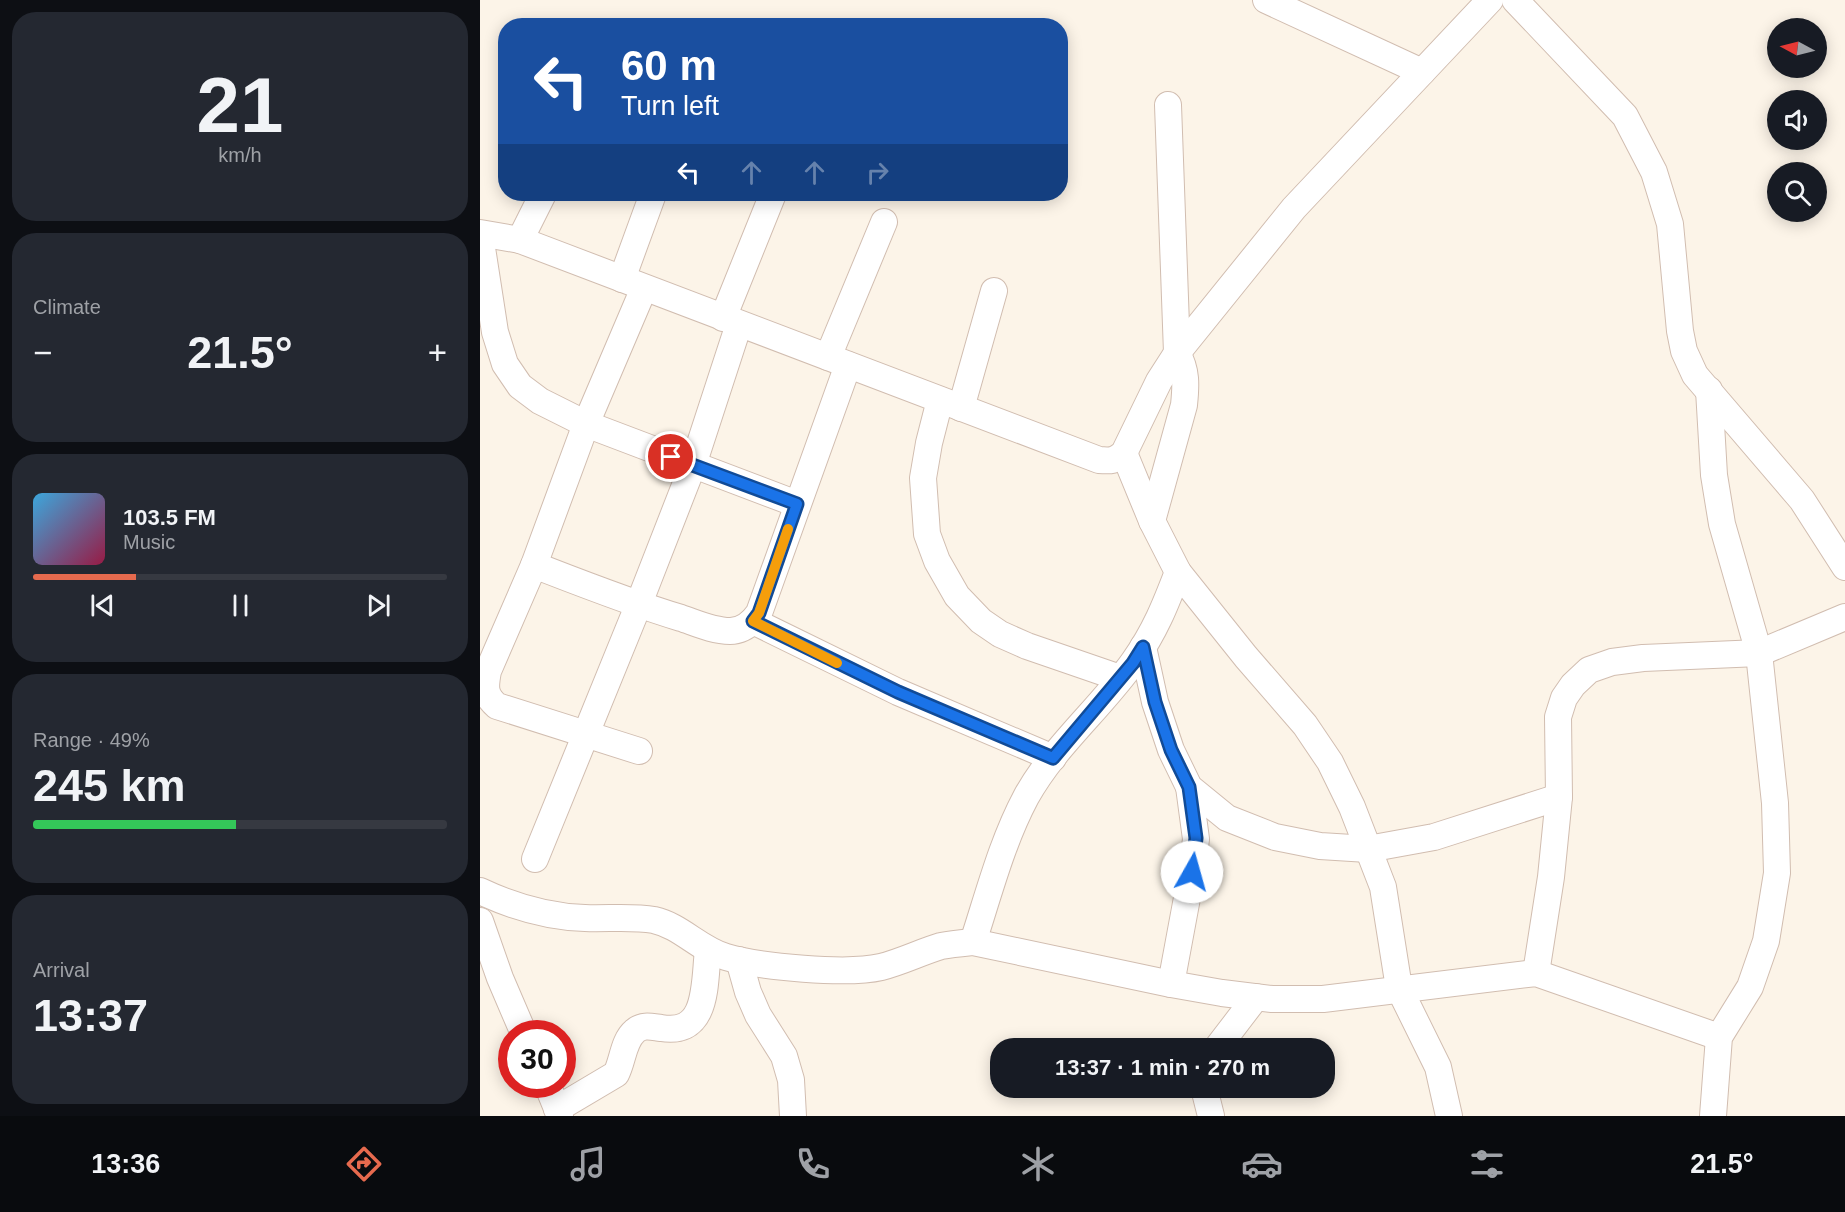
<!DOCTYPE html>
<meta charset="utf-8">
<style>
body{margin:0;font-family:Helvetica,sans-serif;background:#242831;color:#f1f3f6;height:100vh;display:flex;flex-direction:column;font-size:22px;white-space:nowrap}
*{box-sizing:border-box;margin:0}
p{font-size:20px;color:#9ea1a6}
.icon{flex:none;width:33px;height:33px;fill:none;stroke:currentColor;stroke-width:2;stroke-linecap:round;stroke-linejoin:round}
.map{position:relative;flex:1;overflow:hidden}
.details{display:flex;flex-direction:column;gap:12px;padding:12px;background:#0d0f14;width:480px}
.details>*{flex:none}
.banner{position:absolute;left:18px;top:18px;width:570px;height:183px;border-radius:24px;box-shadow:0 3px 15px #0003;background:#1a4fa0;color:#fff;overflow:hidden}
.needle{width:39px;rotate:277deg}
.fabs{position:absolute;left:1287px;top:18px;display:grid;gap:12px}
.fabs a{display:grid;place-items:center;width:60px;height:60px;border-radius:50%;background:#171b24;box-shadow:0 3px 15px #0003;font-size:30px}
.speed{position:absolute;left:18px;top:1020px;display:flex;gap:12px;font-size:30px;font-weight:700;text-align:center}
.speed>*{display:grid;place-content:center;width:78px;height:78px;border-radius:50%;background:#171b24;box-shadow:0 3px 15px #0003;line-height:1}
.speed .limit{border:9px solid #d22;background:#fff;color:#111}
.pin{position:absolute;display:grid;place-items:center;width:51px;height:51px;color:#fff;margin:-26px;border:3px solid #fff;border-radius:50%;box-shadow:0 2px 6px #0007}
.me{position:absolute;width:66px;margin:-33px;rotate:7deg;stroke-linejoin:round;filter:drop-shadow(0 0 4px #0008)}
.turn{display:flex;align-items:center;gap:21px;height:126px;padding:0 24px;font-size:27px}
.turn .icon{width:78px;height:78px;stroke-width:2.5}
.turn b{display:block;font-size:42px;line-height:51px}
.lanes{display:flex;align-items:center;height:57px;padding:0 24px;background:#0003;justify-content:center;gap:30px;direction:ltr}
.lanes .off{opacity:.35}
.big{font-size:45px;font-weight:700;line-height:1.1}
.details .widget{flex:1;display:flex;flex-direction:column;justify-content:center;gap:9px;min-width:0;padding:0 21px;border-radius:24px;background:#242831}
.details .dial{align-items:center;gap:0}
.dial b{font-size:78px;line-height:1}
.song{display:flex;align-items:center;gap:18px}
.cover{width:72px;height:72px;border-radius:9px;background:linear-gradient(135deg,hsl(200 70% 55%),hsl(340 70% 35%))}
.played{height:6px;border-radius:3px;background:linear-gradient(90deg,#e66a4e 25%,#363941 25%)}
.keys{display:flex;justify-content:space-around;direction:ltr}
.heat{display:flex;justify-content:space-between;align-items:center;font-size:33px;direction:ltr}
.charge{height:9px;border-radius:4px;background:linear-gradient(90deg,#34c759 49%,#363941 0)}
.trip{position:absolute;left:510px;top:1038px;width:345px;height:60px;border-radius:24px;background:#171b24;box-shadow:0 3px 15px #0003;font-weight:700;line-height:60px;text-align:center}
.dock{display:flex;height:96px;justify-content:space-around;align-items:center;background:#090b0e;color:#9ea1a6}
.dock .icon{width:42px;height:42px}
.dock .selected{color:#e66a4e}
.dock b{font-size:27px;color:#f1f3f6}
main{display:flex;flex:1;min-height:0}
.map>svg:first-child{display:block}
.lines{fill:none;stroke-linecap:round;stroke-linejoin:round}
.minor-casing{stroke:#d1bdb0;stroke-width:28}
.minor{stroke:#fff;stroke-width:26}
.route-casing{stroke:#114b97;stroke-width:15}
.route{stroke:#1a73e8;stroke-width:10}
.slow{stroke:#f59e0b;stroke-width:10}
</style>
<main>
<section class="details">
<div class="widget dial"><b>21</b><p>km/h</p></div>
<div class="widget"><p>Climate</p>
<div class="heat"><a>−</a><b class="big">21.5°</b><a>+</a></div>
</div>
<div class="widget">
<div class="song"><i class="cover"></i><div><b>103.5 FM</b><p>Music</p></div></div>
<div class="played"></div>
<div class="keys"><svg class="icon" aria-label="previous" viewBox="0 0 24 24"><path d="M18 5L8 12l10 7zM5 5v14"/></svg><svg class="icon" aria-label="pause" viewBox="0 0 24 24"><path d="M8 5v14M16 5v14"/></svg><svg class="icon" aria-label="next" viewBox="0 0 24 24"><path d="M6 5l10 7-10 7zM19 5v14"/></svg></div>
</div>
<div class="widget"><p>Range · 49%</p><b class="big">245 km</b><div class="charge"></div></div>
<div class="widget"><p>Arrival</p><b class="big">13:37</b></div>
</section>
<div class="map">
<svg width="1365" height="1116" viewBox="0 0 1365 1116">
<rect width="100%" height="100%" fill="#fcf4e8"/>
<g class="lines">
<defs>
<g id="minor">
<path d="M786,0l156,72"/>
<path d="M1035,0l110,116 29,56 16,52 10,107 4,20 11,24 107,125 43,67"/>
<path d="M0,233l40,7 579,220c12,1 16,1 25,-7l35,-72 18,-28 117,-145 196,-208"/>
<path d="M40,240l23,-46"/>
<path d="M2,248l13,84 10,32 15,22 20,15 46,23 211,80"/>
<path d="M142,279l31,-85"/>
<path d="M243,318l50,-124"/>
<path d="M348,357l56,-135"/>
<path d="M1229,390l5,85 8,49 37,129 16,150 2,70 -11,68 -16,46 -31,50 -6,79"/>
<path d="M460,400l-11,43 -6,35 4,56 10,27 20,35 24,25 19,13 27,12 93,32"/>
<path d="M481,408l33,-117"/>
<path d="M644,453l28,68 26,51 68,85 59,68 25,37 22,45 31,80 16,101 39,79 11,49"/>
<path d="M672,521l32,-116c2,-19 3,-35 -7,-52l-9,-248"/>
<path d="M54,565c49,19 97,38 147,53 15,5 32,13 49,13 13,0 22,-8 29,-18l89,-248"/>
<path d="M273,621l145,71 155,66"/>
<path d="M663,647l12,55 16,48 18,37 38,31 48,19 45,9 48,3 66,-12 125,-40"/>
<path d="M159,751l-142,-45c-13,-11 -12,-19 -9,-35l46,-106 52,-141 58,-136"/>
<path d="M55,859l103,-253 55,-141 46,-141"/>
<path d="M0,891c34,16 68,26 105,27 22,1 47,-2 69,2 27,6 45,29 72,37 34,10 121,18 155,10 20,-5 40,-15 60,-21 11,-2 22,-3 32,-4l198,42 51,9 50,6h51l213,-26 183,64"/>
<path d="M0,921l20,57 24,56"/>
<path d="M493,942c16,-49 29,-100 53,-145 28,-51 75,-89 108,-136 21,-30 31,-55 44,-89"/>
<path d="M259,960l9,32 10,23 26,41 7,24 2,36"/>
<path d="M1056,973l15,-96 8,-80 -1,-80 6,-19 9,-13 16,-15 23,-8 31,-4 116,-5 86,-36"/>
<path d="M691,984l21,-113 4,-32 -7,-52"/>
<path d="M737,1048l39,-51"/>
<path d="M67,1084l13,32"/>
<path d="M724,1088l7,28"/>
<path d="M77,1109l59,-35c7,-13 7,-33 19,-43 8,-7 17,-4 26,-3 48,8 43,-45 47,-78"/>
</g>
</defs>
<use href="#minor" class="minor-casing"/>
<use href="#minor" class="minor"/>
</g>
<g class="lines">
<defs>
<path id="route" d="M191,457l126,47 -38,109 -6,8 145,71 155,66 80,-95 10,-16 12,55 16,48 18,37 7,51 -4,34"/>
</defs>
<use href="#route" class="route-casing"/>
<use href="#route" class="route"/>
<path class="slow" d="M308,529l-29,84 -6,8 84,42"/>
</g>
</svg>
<div class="fabs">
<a><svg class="needle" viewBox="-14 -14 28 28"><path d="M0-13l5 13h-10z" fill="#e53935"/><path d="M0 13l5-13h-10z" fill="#9ea1a6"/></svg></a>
<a><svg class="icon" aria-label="sound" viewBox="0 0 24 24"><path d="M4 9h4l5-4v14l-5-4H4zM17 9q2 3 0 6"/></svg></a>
<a><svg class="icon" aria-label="search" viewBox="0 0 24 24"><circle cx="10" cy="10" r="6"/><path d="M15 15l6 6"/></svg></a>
</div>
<div class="speed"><div class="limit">30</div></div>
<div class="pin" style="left:191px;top:457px;background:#d93025"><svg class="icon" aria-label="arrive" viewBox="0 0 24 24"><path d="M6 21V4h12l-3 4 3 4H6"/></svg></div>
<svg class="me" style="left:712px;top:872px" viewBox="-20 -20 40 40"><circle r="19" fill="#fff"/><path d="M0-13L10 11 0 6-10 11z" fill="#1a73e8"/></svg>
<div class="trip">13:37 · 1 min · 270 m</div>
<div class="banner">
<div class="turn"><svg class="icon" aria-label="left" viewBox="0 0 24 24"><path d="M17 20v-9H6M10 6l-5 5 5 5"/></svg><div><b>60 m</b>Turn left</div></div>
<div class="lanes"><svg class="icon" aria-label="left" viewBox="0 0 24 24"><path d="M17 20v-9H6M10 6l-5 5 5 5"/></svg><svg class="icon off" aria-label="ahead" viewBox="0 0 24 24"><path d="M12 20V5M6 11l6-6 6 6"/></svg><svg class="icon off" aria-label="ahead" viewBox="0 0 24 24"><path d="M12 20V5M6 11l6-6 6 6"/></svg><svg class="icon off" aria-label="right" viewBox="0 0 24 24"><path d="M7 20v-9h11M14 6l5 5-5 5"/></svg></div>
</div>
</div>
</main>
<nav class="dock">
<b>13:36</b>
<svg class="icon selected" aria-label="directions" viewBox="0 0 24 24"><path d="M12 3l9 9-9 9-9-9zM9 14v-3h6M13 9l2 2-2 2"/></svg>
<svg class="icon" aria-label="music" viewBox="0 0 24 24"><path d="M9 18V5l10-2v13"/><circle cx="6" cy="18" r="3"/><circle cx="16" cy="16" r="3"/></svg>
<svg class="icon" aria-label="phone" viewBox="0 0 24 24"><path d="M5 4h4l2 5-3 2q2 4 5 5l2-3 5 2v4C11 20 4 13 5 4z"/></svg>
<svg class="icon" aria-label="climate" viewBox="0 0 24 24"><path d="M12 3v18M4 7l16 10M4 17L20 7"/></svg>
<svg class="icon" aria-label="car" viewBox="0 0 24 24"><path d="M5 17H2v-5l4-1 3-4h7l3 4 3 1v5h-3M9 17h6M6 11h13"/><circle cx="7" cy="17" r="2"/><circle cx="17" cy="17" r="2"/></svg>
<svg class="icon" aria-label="filters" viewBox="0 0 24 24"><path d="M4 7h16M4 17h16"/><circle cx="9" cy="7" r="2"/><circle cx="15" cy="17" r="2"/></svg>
<b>21.5°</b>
</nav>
